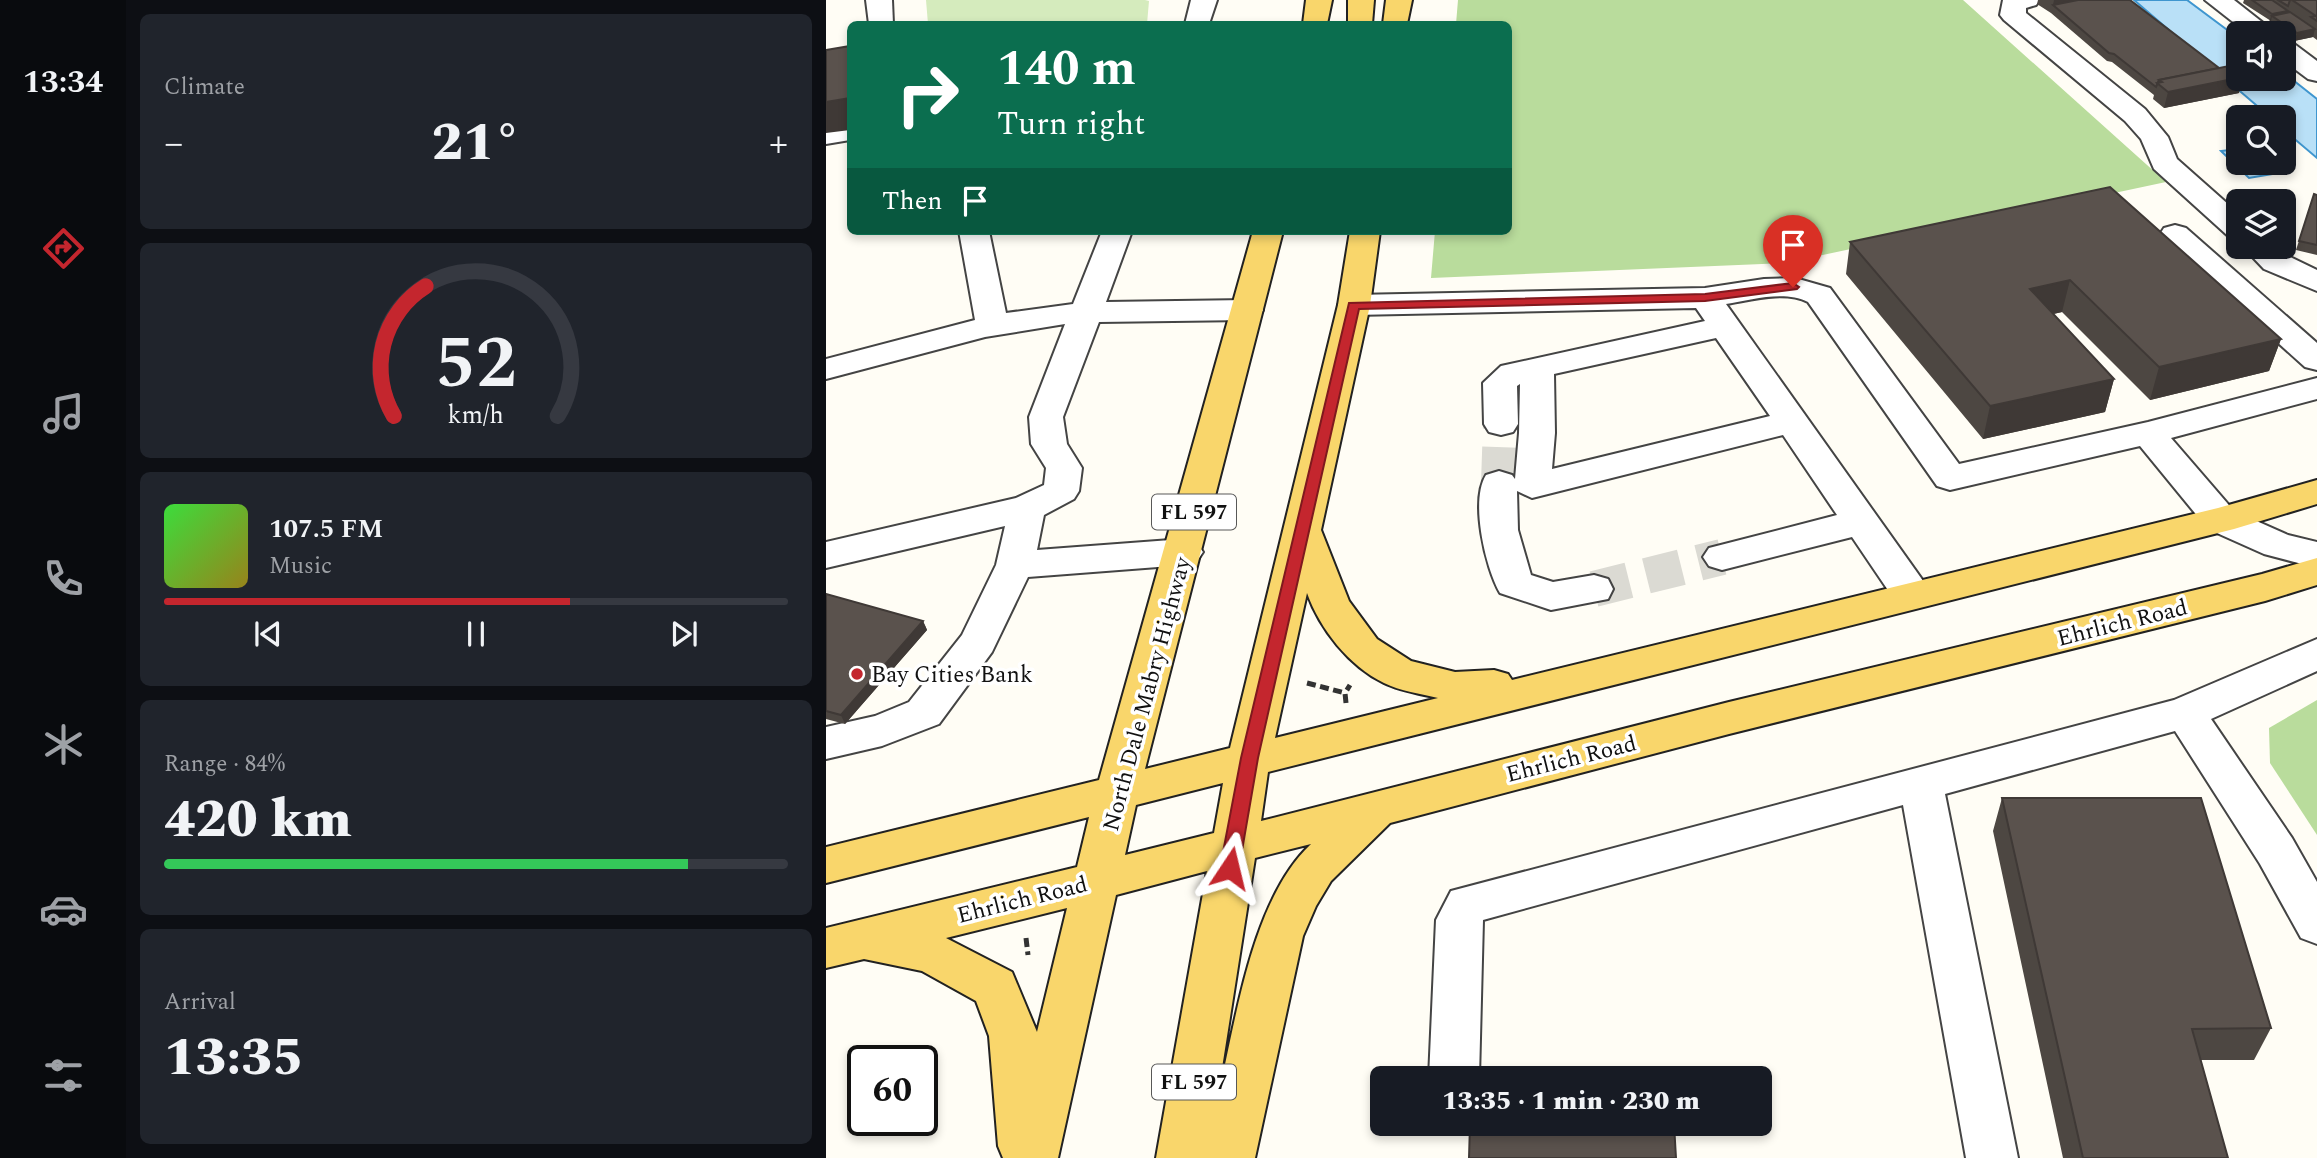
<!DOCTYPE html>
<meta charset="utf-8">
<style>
body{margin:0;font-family:Spectral,serif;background:#20242c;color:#f1f3f6;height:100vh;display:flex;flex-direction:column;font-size:26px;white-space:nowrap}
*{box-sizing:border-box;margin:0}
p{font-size:23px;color:#9ea1a6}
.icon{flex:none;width:38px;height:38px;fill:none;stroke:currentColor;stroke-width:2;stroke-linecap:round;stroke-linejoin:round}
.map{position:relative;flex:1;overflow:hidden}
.side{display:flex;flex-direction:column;gap:14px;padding:14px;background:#0d0f14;width:700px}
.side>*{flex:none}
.guide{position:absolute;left:21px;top:21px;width:665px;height:214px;border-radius:10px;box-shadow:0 4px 10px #0003;background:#0b6e4f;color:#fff;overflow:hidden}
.controls{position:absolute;left:1400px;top:21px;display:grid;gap:14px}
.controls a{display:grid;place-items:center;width:70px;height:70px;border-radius:10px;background:#171b24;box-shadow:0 4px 10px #0003;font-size:35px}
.speed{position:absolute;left:21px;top:1045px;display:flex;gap:14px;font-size:35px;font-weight:700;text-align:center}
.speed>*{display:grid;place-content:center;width:91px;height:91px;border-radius:50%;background:#171b24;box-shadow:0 4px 10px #0003;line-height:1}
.speed .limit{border:4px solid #111;border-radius:10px;background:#fff;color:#111}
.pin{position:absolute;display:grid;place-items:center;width:60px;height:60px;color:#fff;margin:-72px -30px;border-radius:50% 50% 50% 0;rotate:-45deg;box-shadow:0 0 7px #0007}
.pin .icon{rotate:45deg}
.me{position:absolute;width:77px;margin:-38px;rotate:10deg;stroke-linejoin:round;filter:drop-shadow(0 0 5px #0008)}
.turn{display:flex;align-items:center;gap:24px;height:147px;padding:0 35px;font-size:32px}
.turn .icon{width:91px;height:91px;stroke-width:2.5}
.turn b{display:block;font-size:49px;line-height:60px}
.then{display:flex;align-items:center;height:66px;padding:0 35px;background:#0003;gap:14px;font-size:26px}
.big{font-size:52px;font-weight:800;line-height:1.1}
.side .card{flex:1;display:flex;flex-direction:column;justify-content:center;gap:10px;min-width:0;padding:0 24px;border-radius:10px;background:#20242c}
.side .dial{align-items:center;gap:0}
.dial svg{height:182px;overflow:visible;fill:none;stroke:#363941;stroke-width:7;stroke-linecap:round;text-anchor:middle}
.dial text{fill:#f1f3f6;stroke:none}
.song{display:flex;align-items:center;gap:21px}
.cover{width:84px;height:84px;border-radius:10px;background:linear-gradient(135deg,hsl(120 70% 55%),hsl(50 70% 35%))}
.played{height:7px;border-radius:4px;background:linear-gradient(90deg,#c4262e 65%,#363941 65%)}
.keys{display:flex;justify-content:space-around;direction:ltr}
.heat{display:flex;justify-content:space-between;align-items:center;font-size:38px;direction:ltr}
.charge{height:10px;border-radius:5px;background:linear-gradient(90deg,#34c759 84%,#363941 0)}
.trip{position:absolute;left:544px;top:1066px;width:402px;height:70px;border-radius:10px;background:#171b24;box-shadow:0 4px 10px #0003;font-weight:800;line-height:70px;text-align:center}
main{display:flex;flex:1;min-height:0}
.tabs{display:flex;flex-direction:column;width:126px;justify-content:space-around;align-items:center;background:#090b0e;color:#9ea1a6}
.tabs .icon{width:49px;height:49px}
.tabs .active{color:#c4262e}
.tabs b{font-size:32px;color:#f1f3f6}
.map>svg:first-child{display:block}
.green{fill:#d5ebbd}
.forest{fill:#b9dc9c}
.water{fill:#b9e0f7;stroke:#3f96cf;stroke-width:2}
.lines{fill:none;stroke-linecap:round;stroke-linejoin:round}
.minor-tunnel{stroke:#dbdad3;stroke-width:36;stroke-dasharray:36 18;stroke-linecap:butt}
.minor-casing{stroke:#444;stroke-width:4}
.major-casing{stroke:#222;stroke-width:4}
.path{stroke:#333;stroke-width:5;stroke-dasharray:9 4.5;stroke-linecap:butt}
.minor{fill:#fff;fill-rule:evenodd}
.major{fill:#f9d66b;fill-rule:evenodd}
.wall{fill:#4d4742}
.shaded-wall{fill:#3f3936}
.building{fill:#5a524d;stroke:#3f3936;stroke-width:2}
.route{fill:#c4262e;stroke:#7f191e;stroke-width:2}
.poi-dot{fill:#c4262e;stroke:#fff;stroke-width:2.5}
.labels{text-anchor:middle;stroke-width:7;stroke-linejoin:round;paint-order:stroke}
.shield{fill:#fff;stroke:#585858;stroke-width:2}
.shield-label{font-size:21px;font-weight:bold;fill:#111}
.street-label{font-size:23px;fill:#111;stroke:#fff}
.poi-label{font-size:23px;fill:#111;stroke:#fff;text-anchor:start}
</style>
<main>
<nav class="tabs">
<b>13:34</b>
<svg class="icon active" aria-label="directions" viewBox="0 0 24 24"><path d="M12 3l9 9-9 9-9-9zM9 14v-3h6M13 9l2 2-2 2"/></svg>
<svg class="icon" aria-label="music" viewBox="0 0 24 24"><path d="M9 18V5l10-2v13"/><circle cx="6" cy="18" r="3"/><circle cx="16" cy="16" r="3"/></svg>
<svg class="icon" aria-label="phone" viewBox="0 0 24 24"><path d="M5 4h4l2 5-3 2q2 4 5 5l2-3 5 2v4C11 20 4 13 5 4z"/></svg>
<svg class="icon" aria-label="climate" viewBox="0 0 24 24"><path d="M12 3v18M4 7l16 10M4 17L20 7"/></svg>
<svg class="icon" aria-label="car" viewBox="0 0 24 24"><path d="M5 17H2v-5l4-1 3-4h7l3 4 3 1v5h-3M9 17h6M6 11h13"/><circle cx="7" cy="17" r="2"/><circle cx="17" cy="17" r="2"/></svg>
<svg class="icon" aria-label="filters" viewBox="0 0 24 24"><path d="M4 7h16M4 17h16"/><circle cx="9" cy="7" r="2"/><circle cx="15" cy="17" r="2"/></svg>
</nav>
<section class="side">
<div class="card"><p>Climate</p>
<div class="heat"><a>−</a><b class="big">21°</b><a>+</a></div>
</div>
<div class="card dial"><svg viewBox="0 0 100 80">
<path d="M14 69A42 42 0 1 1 86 69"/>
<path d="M14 69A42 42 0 0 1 28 12" stroke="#c4262e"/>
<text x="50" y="56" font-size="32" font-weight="700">52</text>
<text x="50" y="72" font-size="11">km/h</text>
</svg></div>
<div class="card">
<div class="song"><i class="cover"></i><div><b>107.5 FM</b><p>Music</p></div></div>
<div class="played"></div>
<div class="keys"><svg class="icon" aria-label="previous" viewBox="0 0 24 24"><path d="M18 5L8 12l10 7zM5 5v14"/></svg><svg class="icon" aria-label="pause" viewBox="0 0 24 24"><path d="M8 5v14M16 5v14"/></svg><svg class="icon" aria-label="next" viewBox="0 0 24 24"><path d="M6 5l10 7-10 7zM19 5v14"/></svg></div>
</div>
<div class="card"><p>Range · 84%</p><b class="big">420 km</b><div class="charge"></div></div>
<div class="card"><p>Arrival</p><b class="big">13:35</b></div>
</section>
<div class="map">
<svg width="1491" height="1158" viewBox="0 0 1491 1158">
<rect width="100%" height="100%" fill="#fffdf5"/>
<path class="green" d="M100,0h219l4,1 -2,23h-219z"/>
<g class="forest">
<path d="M632,0h505l203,182 -381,81 -354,15 4,-47h73v-207h-52z"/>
<path d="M1491,700v135l-47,-72 -1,-35z"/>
</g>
<g class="water">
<path d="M1308,0h53l51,38v41h46v-6l33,26v59l-33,-28v-13h-14z"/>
<path d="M1412,149v14h22l12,11 -23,4 -28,-27z"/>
</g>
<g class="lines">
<g class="minor-tunnel">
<path d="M673,483l2,-59"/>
<path d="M768,589l128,-32"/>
</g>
<defs>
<g id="minor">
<path d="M40,0h26l1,24h-24z"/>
<path d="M365,0h26l-8,24h-24z"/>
<path d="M1177,0h37l-4,5 -10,3v5l119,96 23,28 9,22 61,54v25l-11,-3 -73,-66 -13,-30 -16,-18 -121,-101 -4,-5z"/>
<path d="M1379,0h29l42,33h-29z"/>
<path d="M1458,41l9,2 24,18v20l-9,-2 -24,-18z"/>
<path d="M24,124v16l-24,4v-16z"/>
<path d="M1349,225l11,3 131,115v27l-12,-3 -141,-127 -4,-6 4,-6z"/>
<path d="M133,231h30l17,82 67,-9 29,-73h30l-26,71 141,-2 11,3 5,7 -5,7 -11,3 -148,2 -36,95 4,27 15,24 -3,23 -5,8 -30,16 -7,35 147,-11 13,4 6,9 -6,9 -13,4 -156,12 -36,75 -53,72 -57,22 -56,13v-32l49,-11 34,-14 53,-67 34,-70 9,-39 -179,42v-26l190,-44 28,-13 2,-17 -15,-24 -2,-27 36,-93 -80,13 -159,42v-20l149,-39z"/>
<path d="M1417,247h33l10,8 31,15v21l-53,-22z"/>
<path d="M969,278l35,10 129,176 189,-42 169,-44v21l-146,39 63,73 54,24 29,7v26l-53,-14 -56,-25 -68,-83 -190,44 -13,-4 -129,-184c-24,-12 -57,-2 -82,2l200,281 5,10 -5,10 -14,4 -14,-4 -46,-68 -130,33 -13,-4 -6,-9 6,-9 128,-33 -54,-80 -251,63 -15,-7 1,39 13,45 22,7 41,-7 14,4 5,10 -5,10 -57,11 -51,-17c-15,-26 -30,-93 -14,-118l13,-4 13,4 3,4 4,-46 1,-49 -3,2 1,38 -5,8 -12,3 -12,-3 -5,-8 -1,-41 18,-17 204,-45 -9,-13 -342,7 -11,-3 -5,-7 5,-7 11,-3 351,-7 59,-9zM890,338l54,78 -218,53 3,-36 -1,-59z"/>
<path d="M1491,639v32l-106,48 81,119 25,44v62l-16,-6 -41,-74 -85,-133 -230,63 73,364h-52l-63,-353 -420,115 -4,158h-50l7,-158 15,-29 723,-191z"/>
</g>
<g id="major">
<path d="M480,0h26l-5,24h-24z"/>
<path d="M522,0h26l-2,24h-24z"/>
<path d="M560,0h26l-5,24h-24z"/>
<path d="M427,231h30l-138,538 85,-21 108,-443 12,-74h30l-10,74 -49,225 28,71 28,38 34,22 44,11 39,-2 14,4 4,6 706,-172 99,-28v24l-83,25 -966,243 -7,49 468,-119 533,-128 55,-16v27l-52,16 -536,133 -339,89 -59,58 -15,25 -13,30 -48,222h-99l51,-287 -91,24 -58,263h-55l-5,-12 -9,-110 -13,-35 -54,-30 -58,-12 -38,9v-40l251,-61 12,-50 -263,66v-36l273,-67zM481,593c13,36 42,73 77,90 16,8 37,11 54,15l-163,40zM397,783l-9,50 -89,22 11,-50zM485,844c-60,56 -75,178 -94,256l38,-242zM241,908l-30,124 -25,-60 -66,-34z"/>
</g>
</defs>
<use href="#minor" class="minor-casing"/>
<use href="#major" class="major-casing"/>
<g class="path">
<path d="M481,683l38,10"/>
<path d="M520,703l-1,-10 5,-8"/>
<path d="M200,938l2,17"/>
</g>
<use href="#minor" class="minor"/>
<use href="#major" class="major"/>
</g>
<g class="wall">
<path d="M1212,0h92l109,93 -75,15 -11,-9 1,-4 -42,-33 -5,-1 -56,-48 -14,-9z"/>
<path d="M1418,0h73v40l-4,-3 -19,4 -24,-17 1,-3 -28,-18z"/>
<path d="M1284,187l171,152 -12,32 -119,29 -88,-88 -9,2 61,65 -9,33 -122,27 -137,-165 4,-32z"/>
<path d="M1488,194l3,1v60l-21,-5z"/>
<path d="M0,594l97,27 4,9 -82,94 -19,-5z"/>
<path d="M1176,798l269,230 -17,32h-53l27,98h-165l-70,-327z"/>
</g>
<g class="shaded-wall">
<path d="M1228,0h64l-65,5z"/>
<path d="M1462,11l-3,8 -13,-3 -1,5 -2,1 3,-8z"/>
<path d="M1489,29l-2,8 -19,4 3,-8z"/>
<path d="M1412,78l5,1 -4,14 -75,15 4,-16z"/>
<path d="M24,98v32l-24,3v-31z"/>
<path d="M1244,280l-8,32 -39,9 7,-32z"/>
<path d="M1455,339l-12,32 -119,29 9,-33z"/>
<path d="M1288,379l-9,33 -122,27 7,-33z"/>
<path d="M97,621l4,9 -82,94 -4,-9z"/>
</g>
<g class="building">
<path d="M1252,0h52l89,68 -60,12 -3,7 -42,-33 -5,-1 -56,-48z"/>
<path d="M1426,0h20l16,11 -16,3z"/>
<path d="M1452,0h12l-2,6z"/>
<path d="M1466,0h25v21l-6,-4 5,-1z"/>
<path d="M1464,12l25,17 -18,4 -25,-17z"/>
<path d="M24,46v52l-24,4v-52z"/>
<path d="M1403,66l9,7v5l-70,14 -11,-9 5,-1 -3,-2z"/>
<path d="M1284,187l171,152 -122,28 -89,-87 -40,9 84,90 -124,27 -140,-164z"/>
<path d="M1488,194l3,1v50l-18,-4z"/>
<path d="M0,594l97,27 -82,94 -15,-4z"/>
<path d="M1176,798h199l70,230 -79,1 36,129h-145z"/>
<path d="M644,1124h204l2,34h-207z"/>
</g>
<path class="route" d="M967,283l6,4 -2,2 -92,12 -346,8 -101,449 -19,110 -3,5 -6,3 -7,-3 -3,-5 21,-110 108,-455 356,-9z"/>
<circle class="poi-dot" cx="31" cy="674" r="7"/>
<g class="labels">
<g class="shield">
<rect x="326" y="494.5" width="84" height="35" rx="5"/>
<rect x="326" y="1064.5" width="84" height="35" rx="5"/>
</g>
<g class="shield-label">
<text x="368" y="519">FL 597</text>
<text x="368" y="1089">FL 597</text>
</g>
<g class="street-label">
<text transform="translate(1296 622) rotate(-14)" y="8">Ehrlich Road</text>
<text transform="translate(320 694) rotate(-75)" y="8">North Dale Mabry Highway</text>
<text transform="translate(745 758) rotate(-14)" y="8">Ehrlich Road</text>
<text transform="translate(196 899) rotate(-14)" y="8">Ehrlich Road</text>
</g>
<g class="poi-label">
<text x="45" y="682">Bay Cities Bank</text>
</g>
</g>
</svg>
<div class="controls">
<a><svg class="icon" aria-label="sound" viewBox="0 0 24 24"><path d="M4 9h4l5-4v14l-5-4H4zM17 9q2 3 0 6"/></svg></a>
<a><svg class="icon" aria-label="search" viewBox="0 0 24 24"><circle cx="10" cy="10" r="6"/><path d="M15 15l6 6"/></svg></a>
<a><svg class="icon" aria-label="layers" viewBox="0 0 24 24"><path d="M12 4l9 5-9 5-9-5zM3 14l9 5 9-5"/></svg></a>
</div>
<div class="speed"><div class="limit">60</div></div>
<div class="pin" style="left:967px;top:287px;background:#d93025"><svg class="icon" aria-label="arrive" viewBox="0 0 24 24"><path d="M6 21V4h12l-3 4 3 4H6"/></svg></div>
<svg class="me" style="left:404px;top:868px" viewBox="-20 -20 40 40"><path d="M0-17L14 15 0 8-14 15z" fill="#c4262e" stroke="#fff" stroke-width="4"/></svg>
<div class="trip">13:35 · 1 min · 230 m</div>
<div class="guide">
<div class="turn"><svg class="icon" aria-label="right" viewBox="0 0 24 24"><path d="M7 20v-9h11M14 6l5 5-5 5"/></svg><div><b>140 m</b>Turn right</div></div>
<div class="then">Then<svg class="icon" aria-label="arrive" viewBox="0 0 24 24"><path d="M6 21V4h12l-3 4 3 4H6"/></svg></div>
</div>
</div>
</main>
